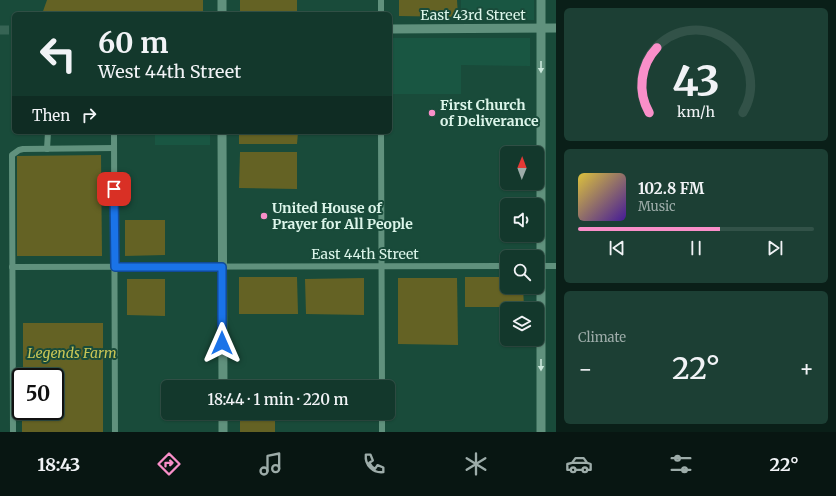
<!DOCTYPE html>
<meta charset="utf-8">
<style>
body{margin:0;font-family:Merriweather,serif;background:#1c3f34;color:#f1f3f6;height:100vh;display:flex;flex-direction:column;font-size:15px;white-space:nowrap}
*{box-sizing:border-box;margin:0}
p{font-size:13px;color:#9daca9}
.icon{flex:none;width:22px;height:22px;fill:none;stroke:currentColor;stroke-width:2;stroke-linecap:round;stroke-linejoin:round}
.map{position:relative;flex:1;overflow:hidden}
.drawer{display:flex;flex-direction:column;gap:8px;padding:8px;background:#0a1f18;width:280px}
.drawer>*{flex:none}
.top-card{position:absolute;left:12px;top:12px;width:380px;height:122px;border-radius:6px;box-shadow:0 1px 3px #0004,0 0 0 1px #325248;background:#13382c;color:#f1f3f6;overflow:hidden}
.needle{width:26px;rotate:1deg}
.controls{position:absolute;left:500px;top:146px;display:grid;gap:8px}
.controls a{display:grid;place-items:center;width:44px;height:44px;border-radius:6px;background:#13382c;box-shadow:0 1px 3px #0004,0 0 0 1px #325248;font-size:20px}
.speed{position:absolute;left:12px;top:368px;display:flex;gap:8px;font-size:20px;font-weight:700;text-align:center}
.speed>*{display:grid;place-content:center;width:52px;height:52px;border-radius:50%;background:#13382c;box-shadow:0 1px 3px #0004,0 0 0 1px #325248;line-height:1}
.speed .limit{border:2px solid #111;border-radius:6px;background:#fff;color:#111}
.pin{position:absolute;display:grid;place-items:center;width:34px;height:34px;color:#fff;margin:-17px;border-radius:8px;box-shadow:0 2px 6px #0006}
.me{position:absolute;width:44px;margin:-22px;rotate:0deg;stroke-linejoin:round;filter:drop-shadow(0 0 3px #0008)}
.turn{display:flex;align-items:center;gap:14px;height:84px;padding:0 20px;font-size:18px}
.turn .icon{width:52px;height:52px;stroke-width:2.5}
.turn b{display:block;font-size:28px;line-height:34px}
.then{display:flex;align-items:center;height:38px;padding:0 20px;background:#0003;gap:8px;font-size:15px}
.big{font-size:30px;font-weight:600;line-height:1.1}
.drawer .card{flex:1;display:flex;flex-direction:column;justify-content:center;gap:6px;min-width:0;padding:0 14px;border-radius:6px;background:#1c3f34}
.drawer .dial{align-items:center;gap:0}
.dial svg{height:104px;overflow:visible;fill:none;stroke:#325248;stroke-width:7;stroke-linecap:round;text-anchor:middle}
.dial text{fill:#f1f3f6;stroke:none}
.song{display:flex;align-items:center;gap:12px}
.cover{width:48px;height:48px;border-radius:6px;background:linear-gradient(135deg,hsl(50 70% 55%),hsl(260 70% 35%))}
.played{height:4px;border-radius:2px;background:linear-gradient(90deg,#f98fc9 60%,#325248 60%)}
.keys{display:flex;justify-content:space-around;direction:ltr}
.heat{display:flex;justify-content:space-between;align-items:center;font-size:22px;direction:ltr}
.trip{position:absolute;left:161px;top:380px;width:234px;height:40px;border-radius:6px;background:#13382c;box-shadow:0 1px 3px #0004,0 0 0 1px #325248;font-weight:600;line-height:40px;text-align:center}
.tabs{display:flex;height:64px;justify-content:space-around;align-items:center;background:#081612;color:#9daca9}
.tabs .icon{width:28px;height:28px}
.tabs .on{color:#f98fc9}
.tabs b{font-size:18px;color:#f1f3f6}
main{display:flex;flex:1;min-height:0}
.map>svg:first-child{display:block}
.built{fill:#195642}
.green{fill:#646224}
.lines{fill:none;stroke-linecap:round;stroke-linejoin:round}
.secondary-tunnel{stroke:#366454;stroke-width:9;stroke-dasharray:9 4.5;stroke-linecap:butt}
.street{stroke:#60917d;stroke-width:6}
.secondary{stroke:#60917d;stroke-width:9}
.oneway{fill:#c9e6da}
.route-casing{stroke:#114b97;stroke-width:10}
.route{stroke:#1a73e8;stroke-width:7}
.poi-dot{fill:#f98fc9;stroke:#194b3a;stroke-width:1.5}
.labels{text-anchor:middle;stroke-width:4;stroke-linejoin:round;paint-order:stroke}
.street-label{font-size:14px;fill:#dcf5ea;stroke:#194b3a}
.poi-label{font-size:14px;font-weight:bold;fill:#dcf5ea;stroke:#194b3a;text-anchor:start}
.park-label{font-size:14px;font-style:italic;fill:#c9c556;stroke:#194b3a}
</style>
<main>
<div class="map">
<svg width="556" height="432" viewBox="0 0 556 432">
<rect width="100%" height="100%" fill="#194b3a"/>
<g class="built">
<path d="M461,0h73v20l-73,-1z"/>
<path d="M390,38h140v28l-69,-1v29h-71z"/>
<rect x="155" y="132" width="55" height="13"/>
</g>
<g class="green">
<path d="M47,0h156v14h-161z"/>
<rect x="240" y="0" width="57" height="14"/>
<path d="M399,0h58l1,17 -59,-1z"/>
<path d="M239,132h59l-1,12h-58z"/>
<path d="M240,152h57v37l-58,-1z"/>
<path d="M101,155l1,101h-85v-100z"/>
<path d="M125,220h40v35l-40,1z"/>
<path d="M239,277h58l1,37h-59z"/>
<path d="M465,277h42v10h16l1,20h-59z"/>
<path d="M364,278v37l-58,-1 -1,-35z"/>
<path d="M398,278h59l1,67 -60,-1z"/>
<path d="M127,279h38v37l-38,-1z"/>
<path d="M23,323h80v109h-81v-21h33v-34h-32z"/>
<rect x="240" y="418" width="35" height="14"/>
</g>
<g class="lines">
<path class="secondary-tunnel" d="M0,30h14"/>
<g class="street">
<path d="M381,0v14"/>
<path d="M114,132l1,300"/>
<path d="M381,132l1,255"/>
<path d="M47,149l1,-17"/>
<path d="M539,266h17"/>
<path d="M12,267l495,-1"/>
<path d="M382,413v19"/>
<path d="M13,432l-1,-277 7,-5 4,-1 91,-1"/>
</g>
<g class="secondary">
<path d="M222,0v14"/>
<path d="M390,29l166,-1"/>
<path d="M222,132l1,255"/>
<path d="M223,413v19"/>
<path d="M541,432v-432"/>
</g>
</g>
<defs><path id="oneway-solid" d="M-6-.8H1V-3.2L6.5 0L1 3.2V.8H-6Z"/></defs>
<g class="oneway">
<use href="#oneway-solid" transform="translate(541 67) rotate(90)"/>
<use href="#oneway-solid" transform="translate(541 365) rotate(90)"/>
</g>
<g class="lines">
<defs>
<path id="route" d="M114,189l1,78h107v76"/>
</defs>
<use href="#route" class="route-casing"/>
<use href="#route" class="route"/>
</g>
<g class="poi-dot">
<circle cx="432" cy="113" r="4"/>
<circle cx="264" cy="216" r="4"/>
</g>
<g class="labels">
<g class="street-label">
<text x="473" y="20">East 43rd Street</text>
<text x="365" y="259">East 44th Street</text>
</g>
<g class="poi-label">
<text x="440" y="110">First Church<tspan x="440" dy="16">of Deliverance</tspan></text>
<text x="272" y="213">United House of<tspan x="272" dy="16">Prayer for All People</tspan></text>
</g>
<g class="park-label">
<text x="72" y="358">Legends Farm</text>
</g>
</g>
</svg>
<div class="controls">
<a><svg class="needle" viewBox="-14 -14 28 28"><path d="M0-13l5 13h-10z" fill="#e53935"/><path d="M0 13l5-13h-10z" fill="#9daca9"/></svg></a>
<a><svg class="icon" aria-label="sound" viewBox="0 0 24 24"><path d="M4 9h4l5-4v14l-5-4H4zM17 9q2 3 0 6"/></svg></a>
<a><svg class="icon" aria-label="search" viewBox="0 0 24 24"><circle cx="10" cy="10" r="6"/><path d="M15 15l6 6"/></svg></a>
<a><svg class="icon" aria-label="layers" viewBox="0 0 24 24"><path d="M12 4l9 5-9 5-9-5zM3 14l9 5 9-5"/></svg></a>
</div>
<div class="speed"><div class="limit">50</div></div>
<div class="pin" style="left:114px;top:189px;background:#d93025"><svg class="icon" aria-label="arrive" viewBox="0 0 24 24"><path d="M6 21V4h12l-3 4 3 4H6"/></svg></div>
<svg class="me" style="left:222px;top:343px" viewBox="-20 -20 40 40"><path d="M0-17L14 15 0 8-14 15z" fill="#1a73e8" stroke="#fff" stroke-width="4"/></svg>
<div class="trip">18:44 · 1 min · 220 m</div>
<div class="top-card">
<div class="turn"><svg class="icon" aria-label="left" viewBox="0 0 24 24"><path d="M17 20v-9H6M10 6l-5 5 5 5"/></svg><div><b>60 m</b>West 44th Street</div></div>
<div class="then">Then<svg class="icon" aria-label="right" viewBox="0 0 24 24"><path d="M7 20v-9h11M14 6l5 5-5 5"/></svg></div>
</div>
</div>
<section class="drawer">
<div class="card dial"><svg viewBox="0 0 100 80">
<path d="M14 69A42 42 0 1 1 86 69"/>
<path d="M14 69A42 42 0 0 1 20 19" stroke="#f98fc9"/>
<text x="50" y="56" font-size="32" font-weight="700">43</text>
<text x="50" y="72" font-size="11">km/h</text>
</svg></div>
<div class="card">
<div class="song"><i class="cover"></i><div><b>102.8 FM</b><p>Music</p></div></div>
<div class="played"></div>
<div class="keys"><svg class="icon" aria-label="previous" viewBox="0 0 24 24"><path d="M18 5L8 12l10 7zM5 5v14"/></svg><svg class="icon" aria-label="pause" viewBox="0 0 24 24"><path d="M8 5v14M16 5v14"/></svg><svg class="icon" aria-label="next" viewBox="0 0 24 24"><path d="M6 5l10 7-10 7zM19 5v14"/></svg></div>
</div>
<div class="card"><p>Climate</p>
<div class="heat"><a>−</a><b class="big">22°</b><a>+</a></div>
</div>
</section>
</main>
<nav class="tabs">
<b>18:43</b>
<svg class="icon on" aria-label="directions" viewBox="0 0 24 24"><path d="M12 3l9 9-9 9-9-9zM9 14v-3h6M13 9l2 2-2 2"/></svg>
<svg class="icon" aria-label="music" viewBox="0 0 24 24"><path d="M9 18V5l10-2v13"/><circle cx="6" cy="18" r="3"/><circle cx="16" cy="16" r="3"/></svg>
<svg class="icon" aria-label="phone" viewBox="0 0 24 24"><path d="M5 4h4l2 5-3 2q2 4 5 5l2-3 5 2v4C11 20 4 13 5 4z"/></svg>
<svg class="icon" aria-label="climate" viewBox="0 0 24 24"><path d="M12 3v18M4 7l16 10M4 17L20 7"/></svg>
<svg class="icon" aria-label="car" viewBox="0 0 24 24"><path d="M5 17H2v-5l4-1 3-4h7l3 4 3 1v5h-3M9 17h6M6 11h13"/><circle cx="7" cy="17" r="2"/><circle cx="17" cy="17" r="2"/></svg>
<svg class="icon" aria-label="filters" viewBox="0 0 24 24"><path d="M4 7h16M4 17h16"/><circle cx="9" cy="7" r="2"/><circle cx="15" cy="17" r="2"/></svg>
<b>22°</b>
</nav>
